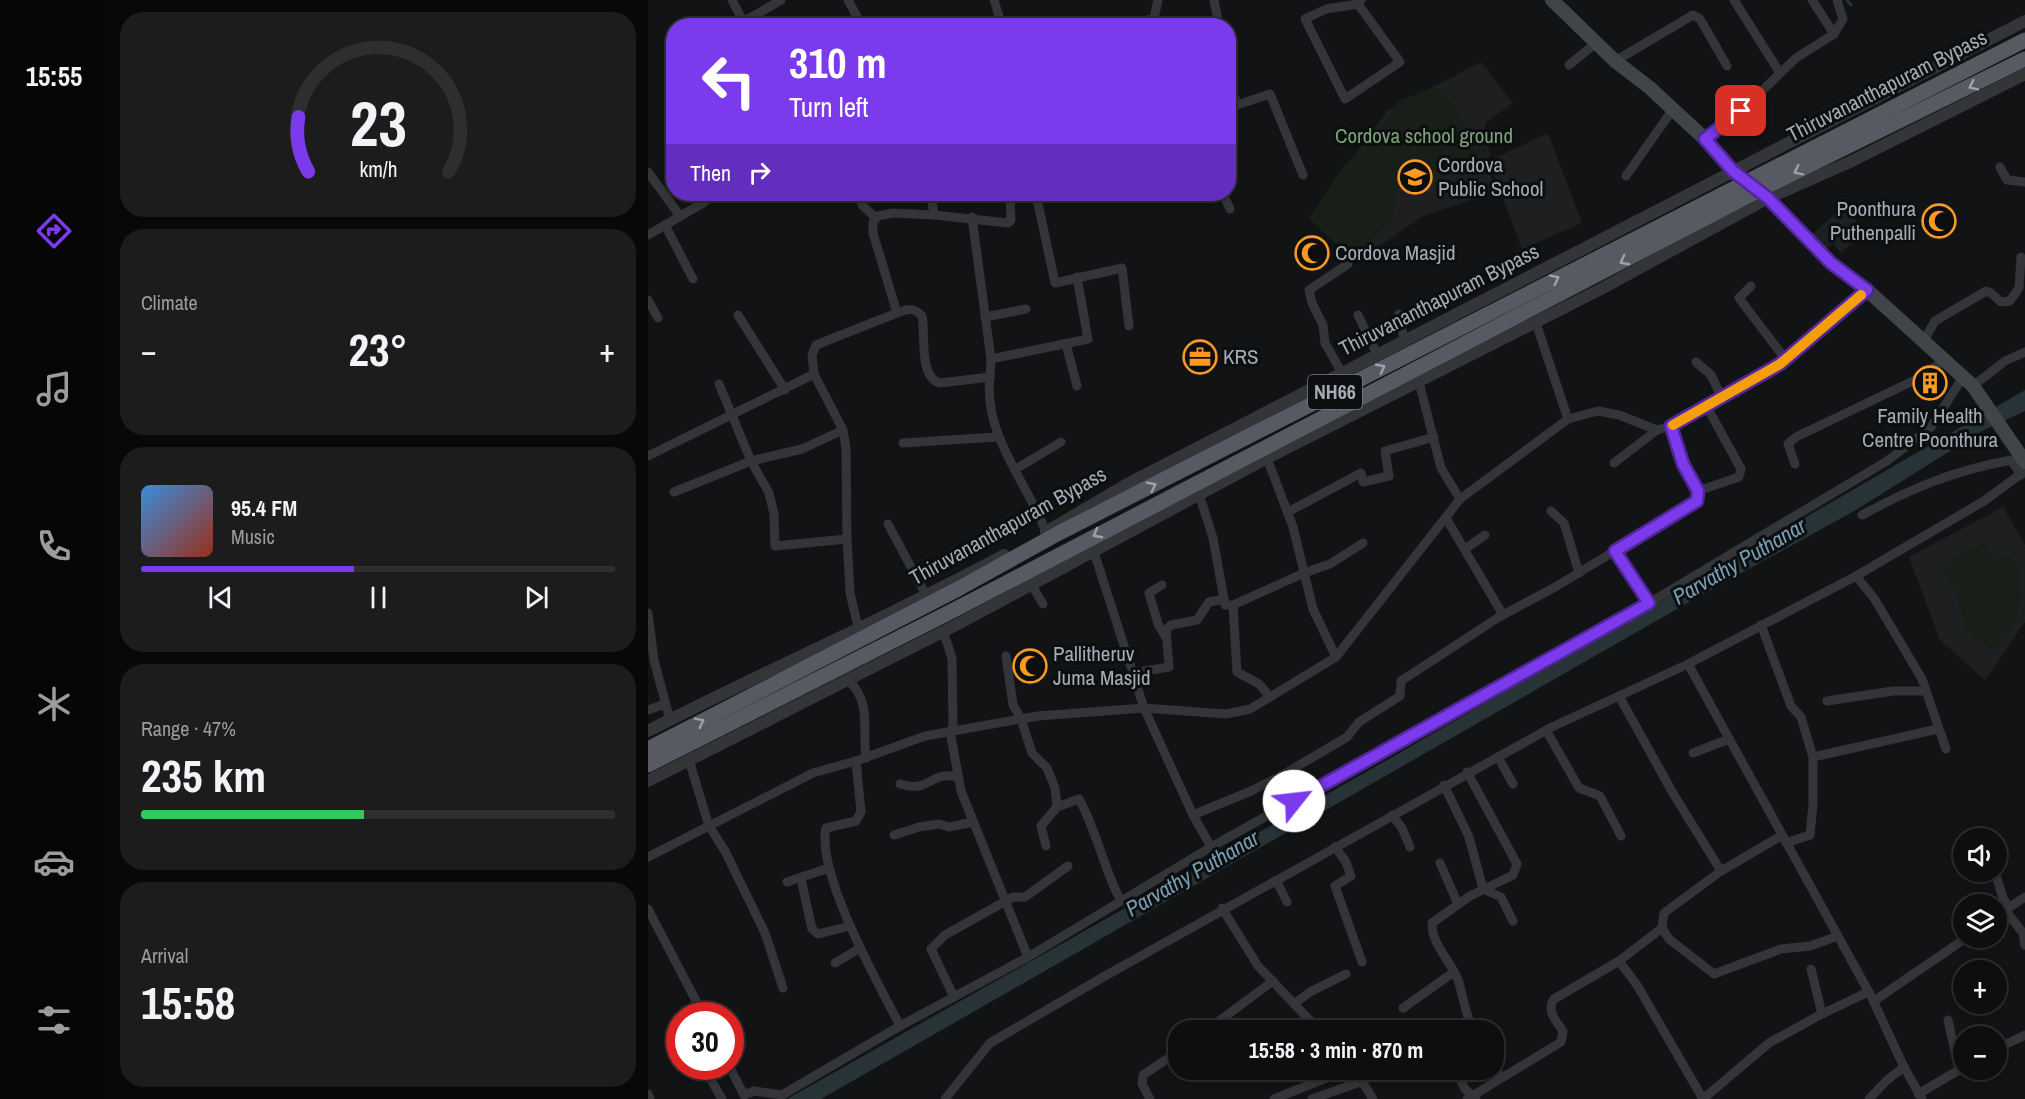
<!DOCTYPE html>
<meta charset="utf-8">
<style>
body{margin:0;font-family:"Archivo Narrow",sans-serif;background:#1c1c1d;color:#f1f3f6;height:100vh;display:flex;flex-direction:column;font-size:22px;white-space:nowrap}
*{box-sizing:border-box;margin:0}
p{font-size:20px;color:#9b9c9e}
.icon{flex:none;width:33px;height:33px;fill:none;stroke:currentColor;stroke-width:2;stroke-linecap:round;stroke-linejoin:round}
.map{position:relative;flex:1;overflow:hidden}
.side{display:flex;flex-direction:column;gap:12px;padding:12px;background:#080808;width:540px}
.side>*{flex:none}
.guide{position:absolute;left:18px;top:18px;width:570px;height:183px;border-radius:24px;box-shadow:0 3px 9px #0003,0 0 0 2px #2e2e2f;background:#7c3aed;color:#fff;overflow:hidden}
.tools{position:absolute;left:1305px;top:828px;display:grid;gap:12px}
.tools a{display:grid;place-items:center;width:54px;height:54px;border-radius:50%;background:#0e0e0f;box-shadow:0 3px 9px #0003,0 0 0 2px #2e2e2f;font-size:30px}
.speed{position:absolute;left:18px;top:1002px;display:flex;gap:12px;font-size:30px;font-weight:700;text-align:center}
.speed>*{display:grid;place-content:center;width:78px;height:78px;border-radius:50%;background:#0e0e0f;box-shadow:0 3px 9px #0003,0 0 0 2px #2e2e2f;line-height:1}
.speed .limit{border:9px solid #d22;background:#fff;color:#111}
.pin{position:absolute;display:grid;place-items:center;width:51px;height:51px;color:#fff;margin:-26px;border-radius:12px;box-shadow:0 3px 9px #0006}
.me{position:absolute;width:66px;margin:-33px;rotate:61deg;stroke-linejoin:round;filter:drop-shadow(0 0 4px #0008)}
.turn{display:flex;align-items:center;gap:21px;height:126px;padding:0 24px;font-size:27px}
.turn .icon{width:78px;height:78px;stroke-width:2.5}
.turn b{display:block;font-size:42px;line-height:51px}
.then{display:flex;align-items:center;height:57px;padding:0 24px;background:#0003;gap:12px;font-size:22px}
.big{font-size:45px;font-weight:800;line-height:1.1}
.side .card{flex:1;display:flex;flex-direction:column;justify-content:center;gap:9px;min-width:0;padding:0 21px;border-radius:24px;background:#1c1c1d}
.side .dial{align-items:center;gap:0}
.dial svg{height:156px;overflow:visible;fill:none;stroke:#2e2e2f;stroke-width:7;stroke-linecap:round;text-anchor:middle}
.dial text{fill:#f1f3f6;stroke:none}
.song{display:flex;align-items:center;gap:18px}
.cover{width:72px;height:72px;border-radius:9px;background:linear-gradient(135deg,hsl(210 70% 55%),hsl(10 70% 35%))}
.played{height:6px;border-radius:3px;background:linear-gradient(90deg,#7c3aed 45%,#2e2e2f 45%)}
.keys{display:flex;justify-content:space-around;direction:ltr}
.heat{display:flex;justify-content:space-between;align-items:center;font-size:33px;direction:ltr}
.charge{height:9px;border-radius:4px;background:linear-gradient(90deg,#34c759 47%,#2e2e2f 0)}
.trip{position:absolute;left:520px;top:1020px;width:336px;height:60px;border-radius:24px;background:#0e0e0f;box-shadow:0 3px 9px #0003,0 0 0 2px #2e2e2f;font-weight:800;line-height:60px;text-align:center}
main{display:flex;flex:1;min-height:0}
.tabs{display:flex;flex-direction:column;width:108px;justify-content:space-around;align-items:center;background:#060606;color:#9b9c9e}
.tabs .icon{width:42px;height:42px}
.tabs .selected{color:#7c3aed}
.tabs b{font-size:27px;color:#f1f3f6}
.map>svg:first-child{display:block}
.built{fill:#1e1f21}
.green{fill:#181f19}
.water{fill:#283338}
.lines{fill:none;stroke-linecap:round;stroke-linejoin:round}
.stream{stroke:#283338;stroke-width:3}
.minor{stroke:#333539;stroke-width:9}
.tertiary{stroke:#333539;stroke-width:12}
.secondary{stroke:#414449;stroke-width:14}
.trunk{stroke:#575a62;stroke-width:15}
.oneway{stroke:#9ba3ad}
.route-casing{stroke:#51269a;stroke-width:15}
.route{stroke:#7c3aed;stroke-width:10}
.slow{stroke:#f59e0b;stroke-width:10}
.labels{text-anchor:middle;stroke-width:6;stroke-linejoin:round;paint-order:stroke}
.shield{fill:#0d0e0f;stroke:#767c83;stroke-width:1.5}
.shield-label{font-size:20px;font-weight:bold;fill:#a3abb5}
.street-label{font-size:21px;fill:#a3abb5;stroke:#0d0e0f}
.park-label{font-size:21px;fill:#7ba279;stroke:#0d0e0f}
.poi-label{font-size:21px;fill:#a3abb5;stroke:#0d0e0f;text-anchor:start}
.water-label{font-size:22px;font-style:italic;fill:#789eb3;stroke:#0d0e0f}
</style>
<main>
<nav class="tabs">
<b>15:55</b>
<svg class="icon selected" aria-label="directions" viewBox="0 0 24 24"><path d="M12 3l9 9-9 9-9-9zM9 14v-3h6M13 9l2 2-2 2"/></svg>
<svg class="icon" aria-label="music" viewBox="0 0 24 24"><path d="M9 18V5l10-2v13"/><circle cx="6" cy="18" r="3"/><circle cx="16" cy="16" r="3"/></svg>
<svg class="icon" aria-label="phone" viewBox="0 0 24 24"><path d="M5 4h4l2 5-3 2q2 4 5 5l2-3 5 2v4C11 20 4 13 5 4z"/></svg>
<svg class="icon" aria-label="climate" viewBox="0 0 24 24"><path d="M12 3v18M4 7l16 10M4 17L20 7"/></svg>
<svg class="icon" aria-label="car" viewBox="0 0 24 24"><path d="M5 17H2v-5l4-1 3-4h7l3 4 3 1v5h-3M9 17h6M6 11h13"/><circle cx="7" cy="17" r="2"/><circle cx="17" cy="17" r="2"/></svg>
<svg class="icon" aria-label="filters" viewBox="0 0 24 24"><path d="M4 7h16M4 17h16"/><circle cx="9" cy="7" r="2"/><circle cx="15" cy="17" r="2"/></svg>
</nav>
<section class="side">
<div class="card dial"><svg viewBox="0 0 100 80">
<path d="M14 69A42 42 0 1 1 86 69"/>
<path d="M14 69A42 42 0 0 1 9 41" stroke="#7c3aed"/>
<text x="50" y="56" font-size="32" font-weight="700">23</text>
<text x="50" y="72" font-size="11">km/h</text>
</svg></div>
<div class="card"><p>Climate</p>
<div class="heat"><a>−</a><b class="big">23°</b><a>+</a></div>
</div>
<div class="card">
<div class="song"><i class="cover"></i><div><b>95.4 FM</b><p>Music</p></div></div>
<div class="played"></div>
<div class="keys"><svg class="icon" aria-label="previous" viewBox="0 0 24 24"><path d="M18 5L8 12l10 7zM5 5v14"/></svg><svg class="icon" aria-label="pause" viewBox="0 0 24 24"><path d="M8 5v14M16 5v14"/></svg><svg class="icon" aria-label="next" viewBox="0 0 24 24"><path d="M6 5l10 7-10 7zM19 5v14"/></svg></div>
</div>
<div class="card"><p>Range · 47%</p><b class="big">235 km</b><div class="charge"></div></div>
<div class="card"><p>Arrival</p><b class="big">15:58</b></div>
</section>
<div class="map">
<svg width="1377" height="1099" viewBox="0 0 1377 1099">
<rect width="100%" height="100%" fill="#121314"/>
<g class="built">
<path d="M833,62l32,41 -28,20 5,32 -4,7 10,30 -73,24 -67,46 -47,-44 78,-107z"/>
<path d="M900,133l34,90 -60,26 -33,-88z"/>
<path d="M1197,205l12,16 -11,9 9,11 -14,12 -8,-10 -11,9 -13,-15z"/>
<path d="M1355,507l22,38v77l-40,58 -45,-40 -31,-83z"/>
</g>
<g class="green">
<path d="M784,88l12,1 19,35 24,26 -46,22 -44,15 -6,33 -37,39 -43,-42 30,-48 42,-42 15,-26z"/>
<path d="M1337,542l10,21 14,-9 13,22 -4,4c7,30 -5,46 -23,72l-30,-23 -8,-36 -16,-27z"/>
</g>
<path class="water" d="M1377,390v21l-43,20 -126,79 -158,87 -877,502h-34l602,-340z"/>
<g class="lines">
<path class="stream" d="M1199,0l4,5"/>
<g class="minor">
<path d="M84,0l11,21"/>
<path d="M200,0l14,26"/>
<path d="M346,0l8,26"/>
<path d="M566,0l5,26"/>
<path d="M1086,0l46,73"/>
<path d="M1164,0l22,34"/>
<path d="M710,4l42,58 -55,37 -40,-80 21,-10 32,-5 3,-4"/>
<path d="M88,26l45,-26"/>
<path d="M479,26l27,-8 4,-18"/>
<path d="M967,61l78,-46 7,4 27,47"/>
<path d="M921,65l27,-22"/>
<path d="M580,76l9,29 -9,1"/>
<path d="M589,105l33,-11 33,81"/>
<path d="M1057,139l36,-28 55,-53 38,-24 9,-15 -6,-19"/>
<path d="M1352,167l7,13 18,2"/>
<path d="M0,172l32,44"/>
<path d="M978,176l47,-67"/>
<path d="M283,194l3,21 -41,-2 -15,3 -5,6v11l24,80c10,-4 17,-6 25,3 4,17 -4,61 18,67l50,-6c-7,57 36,104 56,155"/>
<path d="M388,194l19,89 67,-15 7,58"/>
<path d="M575,194l7,15"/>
<path d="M214,205l14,13"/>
<path d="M286,215l74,8 3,-3 -1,-26"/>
<path d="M324,217l19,142 -1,18"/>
<path d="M17,225l28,54"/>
<path d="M0,235l55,-32 11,-9"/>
<path d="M1103,286l-12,12 47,62"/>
<path d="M0,300l10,18"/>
<path d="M751,314l5,26"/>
<path d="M90,315l47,75"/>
<path d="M710,315l19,39"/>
<path d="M337,317l41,-8"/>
<path d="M888,323l32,96"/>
<path d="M1275,342l12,-21 51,-30 5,2 10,9 9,-1 9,-13 2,-31"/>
<path d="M418,344l11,42"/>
<path d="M343,359l97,-20 -11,-62"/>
<path d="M1048,362l15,13 11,23"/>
<path d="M694,373l-17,-30 -2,-18 -11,-22 -3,-13 39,-26"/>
<path d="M771,382l22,86 19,31"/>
<path d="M71,384l32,77 18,32 5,21 1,32 72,-7 3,54 9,38"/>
<path d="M1325,386l32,-25 20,-9"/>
<path d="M195,430l3,18 1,91"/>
<path d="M255,443l94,-6"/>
<path d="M0,456l166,-82 -2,-19 4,-10 81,-32"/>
<path d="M619,458l26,69 20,82 23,48"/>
<path d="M966,463l43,-33"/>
<path d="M1147,464l-7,-20 8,-7 119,-57 30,-20"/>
<path d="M368,469l45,-27"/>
<path d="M1050,491l41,-14 2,-8 -34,-62"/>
<path d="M26,492l77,-31 51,-12 41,-19 -29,-56"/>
<path d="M551,494l14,44 12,67h8l4,67 22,12 11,13"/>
<path d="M903,511l13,12 15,50"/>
<path d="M640,512l73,-39 2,9 26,-6 -4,-25 49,-14"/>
<path d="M1214,515c52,-28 91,-44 149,-55l10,15"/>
<path d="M798,518l57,97"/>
<path d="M240,524l38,71"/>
<path d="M817,549l20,-14"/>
<path d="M967,551l34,52"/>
<path d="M446,552l50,156 49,107 18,32"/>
<path d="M1208,576l18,22 48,81 24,70"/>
<path d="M383,584l12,20"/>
<path d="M514,585l-13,8 9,31 7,12"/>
<path d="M585,605l71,-32 26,-9 33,-21"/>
<path d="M0,613l6,47 16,60"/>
<path d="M1113,625l30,81 10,11 12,40v47l-3,31 -24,8"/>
<path d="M295,631l9,27 1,72"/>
<path d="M358,656l7,49 8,14 11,34 15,15 8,20 2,19 22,-8c18,32 24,69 42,102"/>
<path d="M1040,664l183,332 33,71"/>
<path d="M484,673l37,-6 -3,-37 5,-5 26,-5 12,-18 15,-3"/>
<path d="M200,680c24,22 14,48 18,78"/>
<path d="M971,696l55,99 47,76"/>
<path d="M1179,701l66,-10h33"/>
<path d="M0,710l17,-6"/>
<path d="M898,730l33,58 21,8 21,40"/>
<path d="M302,731l11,60 67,166"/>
<path d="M1045,753l36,-14"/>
<path d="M850,757l15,27"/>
<path d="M1165,757l125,-28"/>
<path d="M41,760l20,66 16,25 40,82 18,55"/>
<path d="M208,761l5,51 -5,9 -30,7c-10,45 52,155 74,198"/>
<path d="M819,772l50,92 -4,11 -43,21 -38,27c-1,21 19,38 26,57 6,17 6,34 16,50"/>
<path d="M252,784c30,10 30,-14 58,-7"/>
<path d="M796,785l25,52 14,52 18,8 12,24"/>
<path d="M545,815l58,-24 35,-18 61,-36 12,-15 41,-26 1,-15 98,-64 58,-31 140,-85 1,-10 -15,-27 -12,-38"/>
<path d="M744,815l10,13 8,19"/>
<path d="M246,835l25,-8 20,-3 10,3 24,-5"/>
<path d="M1330,835l3,3"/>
<path d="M398,846l-5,-20 16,-19"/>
<path d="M687,847l11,15 5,14 -16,10 27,76"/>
<path d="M0,857l165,-84 43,-12 69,-25 113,-20 106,-8 82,6 24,-5 86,-52 124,-158 108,-80 30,-8 21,4 38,15 14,-4 109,-62 87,-74"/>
<path d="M792,863l18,41"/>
<path d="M1347,872l8,26 6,10"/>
<path d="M153,879l11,50 6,5 32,-8"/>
<path d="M628,880l11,22"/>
<path d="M139,882l42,-14"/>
<path d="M574,908l36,58 61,64"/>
<path d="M0,909l56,107"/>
<path d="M1357,910l18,23 2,12"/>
<path d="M1348,916l29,-19"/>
<path d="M1014,928l7,11 45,35 67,-25 29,-3 28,-10"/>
<path d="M971,961l18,24 66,114"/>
<path d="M187,963l25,-15"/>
<path d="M1163,969l11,45"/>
<path d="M306,997l-23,-48 14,-14 68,-38h12l43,-31"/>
<path d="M1226,1001l92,-63"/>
<path d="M646,1004l16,-12 36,-18"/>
<path d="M755,1008l51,-36"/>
<path d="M1300,1020l11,50"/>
<path d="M777,1025l3,5"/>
<path d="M559,1030l66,-49"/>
<path d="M1348,1049l29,-14"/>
<path d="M846,1065l7,13"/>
<path d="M55,1066l19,33"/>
<path d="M81,1066l15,29 10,-4 28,4 118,-69 128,-69 183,-110 438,-244 238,-142 44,-34 32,-50"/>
<path d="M707,1070l18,29"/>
<path d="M808,1070l9,19 11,10"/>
<path d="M0,1094l2,5"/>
<path d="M1270,1094l46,-27"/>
<path d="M297,1099l45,-56 115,-67 447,-249 136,-63 168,-88 128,-75 41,-30"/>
<path d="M502,1099l-8,-15 1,-9 36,-24"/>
<path d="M626,1099l72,-29"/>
<path d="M664,1099l51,-18"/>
<path d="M819,1099l94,-57 2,-11c-7,-10 -17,-20 -9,-32l65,-38 43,-33 2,-15 57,-42 60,-35"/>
<path d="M1055,1099l66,-56 49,-27 50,-24"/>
<path d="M1221,1099l17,-18 18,-14 18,32"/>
</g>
<g class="tertiary">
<path d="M398,532l83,-49 896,-462"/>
<path d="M0,731c118,-61 240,-113 356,-176"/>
<path d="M0,781l310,-157 309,-166 334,-169 167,-91 84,-37 173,-87"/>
</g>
<path class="secondary" d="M904,0l63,61 35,27 55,51 28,32 35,27 63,65 36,27 106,96 52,76"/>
<g class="trunk">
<path d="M0,749l310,-160 99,-55 968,-494"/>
<path d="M0,765l308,-156 801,-418 268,-132"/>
</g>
</g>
<defs><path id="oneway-chevron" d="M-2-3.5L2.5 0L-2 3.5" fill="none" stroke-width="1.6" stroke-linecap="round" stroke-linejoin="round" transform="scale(1.5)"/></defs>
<g class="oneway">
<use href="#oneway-chevron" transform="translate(1325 86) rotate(154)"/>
<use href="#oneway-chevron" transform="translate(1150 171) rotate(154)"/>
<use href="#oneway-chevron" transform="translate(976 261) rotate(152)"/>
<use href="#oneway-chevron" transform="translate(907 279) rotate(-27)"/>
<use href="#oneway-chevron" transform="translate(733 368) rotate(-27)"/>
<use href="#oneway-chevron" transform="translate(504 486) rotate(-27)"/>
<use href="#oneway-chevron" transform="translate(449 534) rotate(152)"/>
<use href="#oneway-chevron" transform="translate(52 722) rotate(-27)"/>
</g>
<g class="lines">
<defs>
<path id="route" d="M646,801l355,-198 -34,-52 82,-50 1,-10 -15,-27 -12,-38 109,-62 87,-74 -36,-27 -63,-65 -35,-27 -28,-32 36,-28"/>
</defs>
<use href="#route" class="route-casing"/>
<use href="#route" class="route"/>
<path class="slow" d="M1025,425l107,-61 81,-69"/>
</g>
<defs>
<symbol id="school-ring" viewBox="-11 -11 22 22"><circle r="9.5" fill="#0d0e0f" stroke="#fa9a24" stroke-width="1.5"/><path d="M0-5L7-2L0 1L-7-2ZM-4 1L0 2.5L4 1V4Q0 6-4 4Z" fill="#fa9a24"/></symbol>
<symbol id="mosque-ring" viewBox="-11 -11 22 22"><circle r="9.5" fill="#0d0e0f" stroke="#fa9a24" stroke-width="1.5"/><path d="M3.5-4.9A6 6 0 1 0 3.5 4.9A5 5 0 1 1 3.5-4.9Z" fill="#fa9a24"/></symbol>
<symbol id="office-ring" viewBox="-11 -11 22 22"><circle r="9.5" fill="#0d0e0f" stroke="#fa9a24" stroke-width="1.5"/><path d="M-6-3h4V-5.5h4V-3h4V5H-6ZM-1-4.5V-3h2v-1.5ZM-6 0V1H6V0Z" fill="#fa9a24"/></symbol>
<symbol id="building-ring" viewBox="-11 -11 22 22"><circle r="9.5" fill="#0d0e0f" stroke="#fa9a24" stroke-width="1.5"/><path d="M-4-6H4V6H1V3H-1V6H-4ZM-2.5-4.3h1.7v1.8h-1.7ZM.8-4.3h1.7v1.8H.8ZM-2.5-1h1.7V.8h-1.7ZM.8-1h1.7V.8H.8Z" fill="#fa9a24"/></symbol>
</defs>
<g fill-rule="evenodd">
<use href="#school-ring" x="748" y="158" width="38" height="38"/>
<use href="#mosque-ring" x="1272" y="202" width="38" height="38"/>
<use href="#mosque-ring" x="645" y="234" width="38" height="38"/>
<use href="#office-ring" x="533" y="338" width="38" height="38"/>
<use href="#building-ring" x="1263" y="364" width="38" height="38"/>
<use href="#mosque-ring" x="363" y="647" width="38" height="38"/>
</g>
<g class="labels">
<rect class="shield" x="660" y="375" width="54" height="34" rx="4.5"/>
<g class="shield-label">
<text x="687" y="399">NH66</text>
</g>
<g class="street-label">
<text transform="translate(1239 86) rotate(-27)" y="7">Thiruvananthapuram Bypass</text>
<text transform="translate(791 300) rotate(-27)" y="7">Thiruvananthapuram Bypass</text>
<text transform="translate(360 526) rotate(-29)" y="7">Thiruvananthapuram Bypass</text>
</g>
<g class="park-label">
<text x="776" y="143">Cordova school ground</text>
</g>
<g class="poi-label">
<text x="790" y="172">Cordova<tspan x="790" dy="24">Public School</tspan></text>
<text x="1268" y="216" text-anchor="end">Poonthura<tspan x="1268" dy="24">Puthenpalli</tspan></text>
<text x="687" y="260">Cordova Masjid</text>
<text x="575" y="364">KRS</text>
<text x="1282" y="423" text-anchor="middle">Family Health<tspan x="1282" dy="24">Centre Poonthura</tspan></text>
<text x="405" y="661">Pallitheruv<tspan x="405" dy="24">Juma Masjid</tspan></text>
</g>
<g class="water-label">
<text transform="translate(1091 561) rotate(-30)" y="8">Parvathy Puthanar</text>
<text transform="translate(544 873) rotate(-30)" y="8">Parvathy Puthanar</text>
</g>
</g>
</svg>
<div class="tools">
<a><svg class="icon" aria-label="sound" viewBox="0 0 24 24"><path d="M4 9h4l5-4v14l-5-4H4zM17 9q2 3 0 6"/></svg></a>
<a><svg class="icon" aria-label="layers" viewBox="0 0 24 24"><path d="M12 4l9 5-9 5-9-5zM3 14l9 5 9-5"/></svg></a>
<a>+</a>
<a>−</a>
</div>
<div class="speed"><div class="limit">30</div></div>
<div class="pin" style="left:1093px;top:111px;background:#d93025"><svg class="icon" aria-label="arrive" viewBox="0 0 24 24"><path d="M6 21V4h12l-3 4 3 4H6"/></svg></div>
<svg class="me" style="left:646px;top:801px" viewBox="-20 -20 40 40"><circle r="19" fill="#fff"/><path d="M0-13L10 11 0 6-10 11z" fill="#7c3aed"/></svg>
<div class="trip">15:58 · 3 min · 870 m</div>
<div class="guide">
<div class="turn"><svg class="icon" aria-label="left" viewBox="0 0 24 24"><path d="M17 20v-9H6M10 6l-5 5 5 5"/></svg><div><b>310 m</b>Turn left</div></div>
<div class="then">Then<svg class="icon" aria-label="right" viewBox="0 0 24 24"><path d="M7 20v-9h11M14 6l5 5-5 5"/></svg></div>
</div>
</div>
</main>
